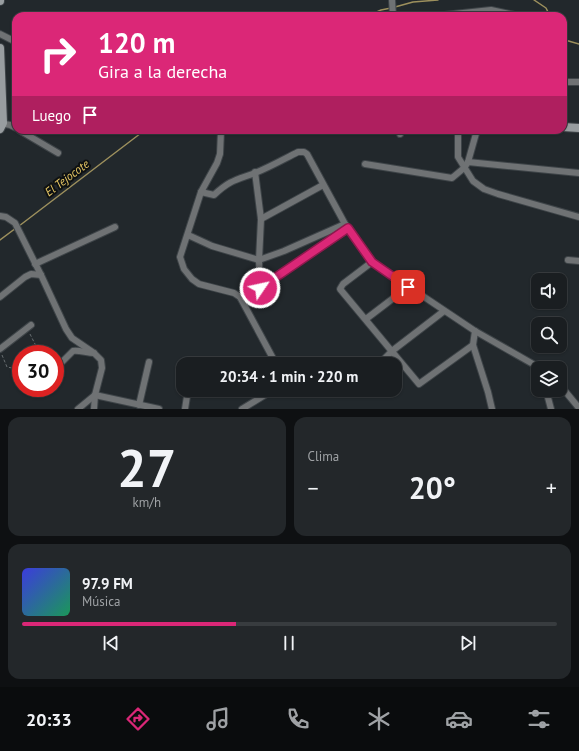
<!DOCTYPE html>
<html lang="es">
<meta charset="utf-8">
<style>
body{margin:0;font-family:"PT Sans",sans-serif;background:#23272a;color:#f1f3f6;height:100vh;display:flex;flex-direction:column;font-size:15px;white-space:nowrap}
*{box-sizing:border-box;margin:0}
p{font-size:13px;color:#9fa2a5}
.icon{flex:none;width:22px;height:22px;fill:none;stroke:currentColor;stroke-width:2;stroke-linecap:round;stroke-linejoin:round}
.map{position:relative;height:409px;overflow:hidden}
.drawer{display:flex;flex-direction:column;gap:8px;padding:8px;background:#0e1012;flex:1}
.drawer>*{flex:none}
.guide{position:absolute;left:12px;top:12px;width:555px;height:122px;border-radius:12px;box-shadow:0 1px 3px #0004,0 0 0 1px #383c3f;background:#db2777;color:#fff;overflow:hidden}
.controls{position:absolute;left:531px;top:273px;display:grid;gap:8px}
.controls a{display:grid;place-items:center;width:36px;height:36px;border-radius:8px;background:#1a1e21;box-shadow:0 1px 3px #0004,0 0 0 1px #383c3f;font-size:20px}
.speed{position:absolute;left:12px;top:345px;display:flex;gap:8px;font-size:20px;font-weight:700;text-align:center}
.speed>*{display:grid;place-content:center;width:52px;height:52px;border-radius:50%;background:#1a1e21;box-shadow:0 1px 3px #0004,0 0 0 1px #383c3f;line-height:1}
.speed .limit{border:6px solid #d22;background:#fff;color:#111}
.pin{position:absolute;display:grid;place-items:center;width:34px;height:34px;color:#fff;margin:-17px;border-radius:8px;box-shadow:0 2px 6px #0006}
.me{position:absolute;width:44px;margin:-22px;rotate:56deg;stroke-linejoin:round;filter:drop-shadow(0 0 3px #0008)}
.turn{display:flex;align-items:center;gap:14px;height:84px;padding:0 20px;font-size:18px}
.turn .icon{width:52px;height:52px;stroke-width:2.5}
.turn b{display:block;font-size:28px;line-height:34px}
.then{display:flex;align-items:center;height:38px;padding:0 20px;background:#0003;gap:8px;font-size:15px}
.big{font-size:30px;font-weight:700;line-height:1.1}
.drawer .card{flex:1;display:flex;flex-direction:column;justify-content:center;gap:6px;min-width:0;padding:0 14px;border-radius:12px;background:#23272a}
.drawer .dial{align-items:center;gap:0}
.dial b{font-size:52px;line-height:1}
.song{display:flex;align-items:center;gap:12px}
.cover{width:48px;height:48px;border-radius:6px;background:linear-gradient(135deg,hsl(240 70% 55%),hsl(150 70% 35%))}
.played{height:4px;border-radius:2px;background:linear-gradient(90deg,#db2777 40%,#383c3f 40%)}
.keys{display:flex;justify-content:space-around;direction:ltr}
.heat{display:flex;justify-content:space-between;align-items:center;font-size:22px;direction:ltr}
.drawer .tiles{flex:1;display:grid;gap:8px;grid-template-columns:1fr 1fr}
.card:last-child{grid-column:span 2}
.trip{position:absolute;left:176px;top:357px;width:226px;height:40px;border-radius:12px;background:#1a1e21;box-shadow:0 1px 3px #0004,0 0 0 1px #383c3f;font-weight:700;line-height:40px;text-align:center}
.tab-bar{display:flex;height:64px;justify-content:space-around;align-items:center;background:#0a0c0d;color:#9fa2a5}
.tab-bar .icon{width:28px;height:28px}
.tab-bar .selected{color:#db2777}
.tab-bar b{font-size:18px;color:#f1f3f6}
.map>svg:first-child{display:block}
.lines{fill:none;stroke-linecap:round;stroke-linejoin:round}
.stream{stroke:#9d905d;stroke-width:1.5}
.street-casing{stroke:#3e4448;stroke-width:8}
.secondary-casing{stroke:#3e4448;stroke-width:10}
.path{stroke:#686e71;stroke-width:1;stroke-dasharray:3 2;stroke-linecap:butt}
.street{stroke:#6f7274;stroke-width:6}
.secondary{stroke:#989da0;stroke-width:8}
.route-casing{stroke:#8e194d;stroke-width:10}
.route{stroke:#db2777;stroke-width:7}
.labels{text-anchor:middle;stroke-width:4;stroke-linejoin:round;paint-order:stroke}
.water-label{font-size:12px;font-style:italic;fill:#e7c764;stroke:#0e1112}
</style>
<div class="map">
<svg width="579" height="409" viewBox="0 0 579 409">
<rect width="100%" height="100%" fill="#22282c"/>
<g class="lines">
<g class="stream">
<path d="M534,0l12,8 4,8"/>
<path d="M395,7l18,-5 25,-2"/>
<path d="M368,16l13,-6 10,-2"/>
<path d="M563,37l2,3 14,4"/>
<path d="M19,226l126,-96"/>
<path d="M0,240l16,-12"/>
</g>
<defs>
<g id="street">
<path d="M392,0l1,16"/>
<path d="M435,16l56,-6 28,6"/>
<path d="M0,34l16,8"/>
<path d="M563,82h16"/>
<path d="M0,123l10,2 6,3"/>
<path d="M19,130l39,23"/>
<path d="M223,130l-2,1 -1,23 -3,9 -16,29 -21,65 4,12 8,10 7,5 35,9 6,4 36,67"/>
<path d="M399,130l1,4"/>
<path d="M458,130v27l15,24 11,8 14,5 81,23"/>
<path d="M468,162l9,-32"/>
<path d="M365,164l87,14 12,-10 4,-6 111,11"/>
<path d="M255,172l6,47 -2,41 1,28"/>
<path d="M201,192l13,3c16,-15 22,-15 41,-22 15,-6 29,-14 43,-21h6l3,2 38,70 27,38 103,69 65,37"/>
<path d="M0,216l6,1 9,6 26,52 25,54 6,9 22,15 7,7 1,8 -7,27 -1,14"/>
<path d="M261,219l62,-34"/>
<path d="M188,235l24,11 47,14 25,-9 61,-27"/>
<path d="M568,260l11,1"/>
<path d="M372,262l-29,22 -3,5 79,95 54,-39"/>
<path d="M35,264l80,-37"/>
<path d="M0,297l25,-20 6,-3 10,1"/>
<path d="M240,297l20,-9 88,-59"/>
<path d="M366,319l42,-32"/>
<path d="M475,331l-2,14 15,47 4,17"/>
<path d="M0,349l31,-24"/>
<path d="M379,364l13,-13 52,-40"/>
<path d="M55,369l18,-18c6,-1 14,2 21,2"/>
<path d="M560,385l19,23"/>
<path d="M546,390l5,19"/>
<path d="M95,395l64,14"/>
<path d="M139,405l10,-43"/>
<path d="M78,409l17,-14"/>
<path d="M185,409l3,-19"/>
<path d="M242,409l31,-19"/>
</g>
<g id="secondary">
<path d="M0,1v-1"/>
<path d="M0,48l3,75 -3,6"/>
<path d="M563,127l16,1"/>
</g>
</defs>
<use href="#street" class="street-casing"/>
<use href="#secondary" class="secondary-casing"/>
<g class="path">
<path d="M30,334l9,18 -2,2"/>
<path d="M2,355l5,12 10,2 4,-3"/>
</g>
<use href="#street" class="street"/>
<use href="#secondary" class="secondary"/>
</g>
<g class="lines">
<defs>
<path id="route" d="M260,288l88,-60 24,34 36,25"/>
</defs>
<use href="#route" class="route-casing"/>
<use href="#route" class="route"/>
</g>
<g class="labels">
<g class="water-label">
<text transform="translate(67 178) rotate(-37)" y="4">El Tejocote</text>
</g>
</g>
</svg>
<div class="controls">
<a><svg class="icon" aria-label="sound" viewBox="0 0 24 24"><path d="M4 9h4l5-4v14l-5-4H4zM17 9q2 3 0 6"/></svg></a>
<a><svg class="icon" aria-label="search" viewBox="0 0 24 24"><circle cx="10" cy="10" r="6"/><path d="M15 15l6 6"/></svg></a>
<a><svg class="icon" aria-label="layers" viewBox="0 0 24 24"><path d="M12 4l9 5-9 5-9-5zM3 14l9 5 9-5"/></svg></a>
</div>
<div class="speed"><div class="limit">30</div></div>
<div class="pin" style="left:408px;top:287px;background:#d93025"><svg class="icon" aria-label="arrive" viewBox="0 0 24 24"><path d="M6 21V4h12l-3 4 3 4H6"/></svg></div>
<svg class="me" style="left:260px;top:288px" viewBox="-20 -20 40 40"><circle r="17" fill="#db2777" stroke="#fff" stroke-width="3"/><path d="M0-11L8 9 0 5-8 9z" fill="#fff"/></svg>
<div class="trip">20:34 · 1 min · 220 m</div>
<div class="guide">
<div class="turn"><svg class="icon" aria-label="right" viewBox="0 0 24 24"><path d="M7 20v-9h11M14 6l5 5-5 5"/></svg><div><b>120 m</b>Gira a la derecha</div></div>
<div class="then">Luego<svg class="icon" aria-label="arrive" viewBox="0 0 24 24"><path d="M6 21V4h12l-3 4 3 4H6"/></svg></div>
</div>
</div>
<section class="drawer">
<div class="tiles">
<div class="card dial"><b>27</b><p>km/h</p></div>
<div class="card"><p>Clima</p>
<div class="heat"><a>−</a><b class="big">20°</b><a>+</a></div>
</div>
<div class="card">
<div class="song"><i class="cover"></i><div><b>97.9 FM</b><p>Música</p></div></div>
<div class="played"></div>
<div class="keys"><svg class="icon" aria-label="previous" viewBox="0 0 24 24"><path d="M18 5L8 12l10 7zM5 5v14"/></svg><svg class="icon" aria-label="pause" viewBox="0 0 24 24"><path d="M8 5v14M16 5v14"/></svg><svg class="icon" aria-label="next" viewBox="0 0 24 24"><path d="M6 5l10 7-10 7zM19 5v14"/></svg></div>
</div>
</div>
</section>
<nav class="tab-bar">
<b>20:33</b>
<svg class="icon selected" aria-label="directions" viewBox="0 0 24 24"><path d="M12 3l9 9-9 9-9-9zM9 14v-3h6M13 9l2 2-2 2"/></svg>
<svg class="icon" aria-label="music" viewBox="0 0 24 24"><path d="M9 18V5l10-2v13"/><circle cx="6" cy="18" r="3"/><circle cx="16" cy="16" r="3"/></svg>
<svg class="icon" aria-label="phone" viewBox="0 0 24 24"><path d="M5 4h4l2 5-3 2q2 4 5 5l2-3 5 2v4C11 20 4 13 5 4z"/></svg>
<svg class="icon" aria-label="climate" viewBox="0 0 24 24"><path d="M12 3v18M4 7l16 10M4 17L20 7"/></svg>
<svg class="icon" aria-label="car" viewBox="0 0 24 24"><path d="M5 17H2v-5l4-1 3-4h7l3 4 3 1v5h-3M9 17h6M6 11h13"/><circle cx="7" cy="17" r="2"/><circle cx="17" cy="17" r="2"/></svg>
<svg class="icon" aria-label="filters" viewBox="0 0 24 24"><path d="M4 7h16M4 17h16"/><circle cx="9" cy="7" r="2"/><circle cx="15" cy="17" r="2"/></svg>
</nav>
